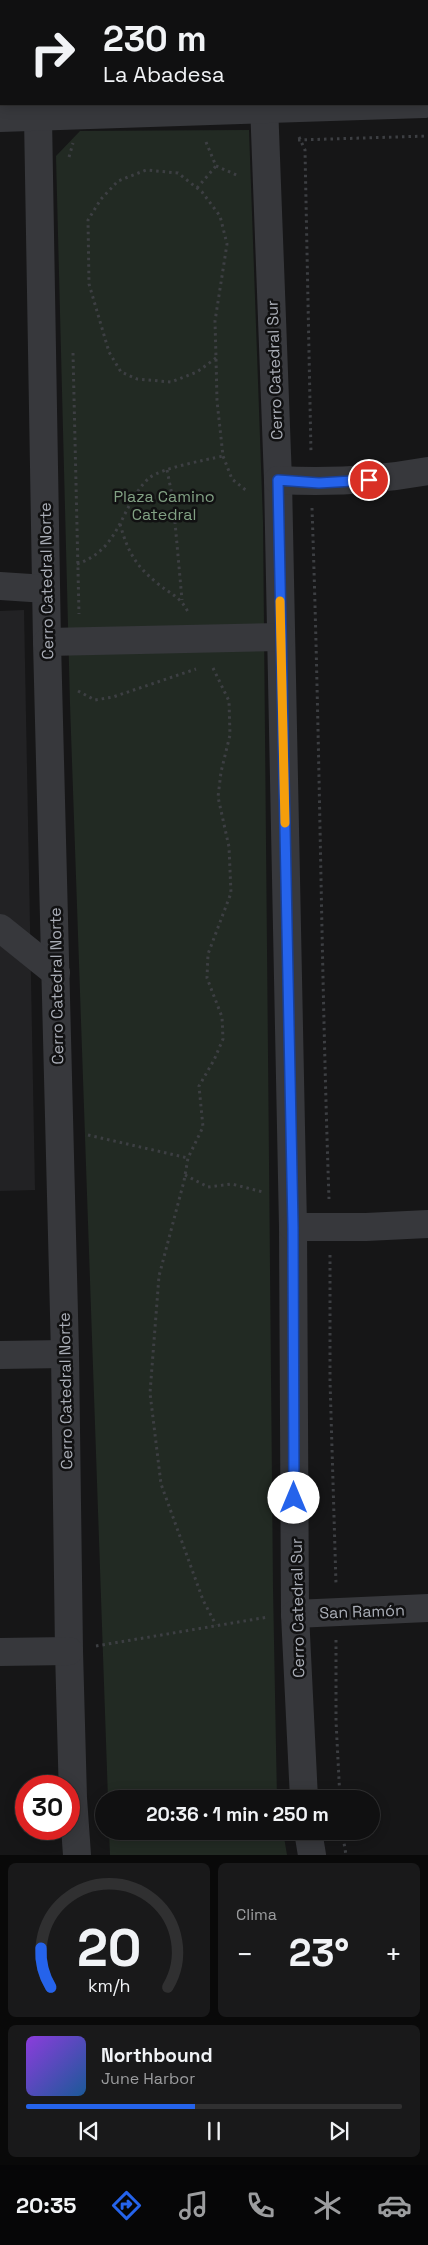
<!DOCTYPE html>
<html lang="es">
<meta charset="utf-8">
<style>
body{margin:0;font-family:"Space Grotesk",sans-serif;background:#19191a;color:#f1f3f6;height:100vh;display:flex;flex-direction:column;font-size:19px;white-space:nowrap}
*{box-sizing:border-box;margin:0}
p{font-size:16px;color:#9c9d9f}
.icon{flex:none;width:28px;height:28px;fill:none;stroke:currentColor;stroke-width:2;stroke-linecap:round;stroke-linejoin:round}
.map{position:relative;height:1855px;overflow:hidden}
.details{display:flex;flex-direction:column;gap:8px;padding:8px;background:#090909;flex:1}
.details>*{flex:none}
.hud{position:absolute;left:0px;top:0px;width:429px;height:105px;box-shadow:0 2px 12px #0003,0 0 0 1px #303031;background:#101011;color:#f1f3f6;overflow:hidden}
.speed{position:absolute;left:15px;top:1775px;display:flex;gap:10px;font-size:25px;font-weight:700;text-align:center}
.speed>*{display:grid;place-content:center;width:65px;height:65px;border-radius:50%;background:#101011;box-shadow:0 2px 12px #0003,0 0 0 1px #303031;line-height:1}
.speed .limit{border:8px solid #d22;background:#fff;color:#111}
.pin{position:absolute;display:grid;place-items:center;width:42px;height:42px;color:#fff;margin:-21px;border:2px solid #fff;border-radius:50%;box-shadow:0 1px 5px #0007}
.me{position:absolute;width:55px;margin:-28px;rotate:0deg;stroke-linejoin:round;filter:drop-shadow(0 0 4px #0008)}
.turn{display:flex;align-items:center;gap:18px;height:105px;padding:0 20px;font-size:22px}
.turn .icon{width:65px;height:65px;stroke-width:2.5}
.turn b{display:block;font-size:35px;line-height:42px}
.big{font-size:38px;font-weight:700;line-height:1.1}
.details .widget{flex:1;display:flex;flex-direction:column;justify-content:center;gap:8px;min-width:0;padding:0 18px;border-radius:8px;background:#19191a}
.details .dial{align-items:center;gap:0}
.dial svg{height:130px;overflow:visible;fill:none;stroke:#303031;stroke-width:7;stroke-linecap:round;text-anchor:middle}
.dial text{fill:#f1f3f6;stroke:none}
.song{display:flex;align-items:center;gap:15px}
.cover{width:60px;height:60px;border-radius:8px;background:linear-gradient(135deg,hsl(270 70% 55%),hsl(210 70% 35%))}
.played{height:5px;border-radius:2px;background:linear-gradient(90deg,#2563eb 45%,#303031 45%)}
.keys{display:flex;justify-content:space-around;direction:ltr}
.heat{display:flex;justify-content:space-between;align-items:center;font-size:28px;direction:ltr}
.details .tiles{flex:1;display:grid;gap:8px;grid-template-columns:1fr 1fr}
.widget:last-child{grid-column:span 2}
.trip{position:absolute;left:95px;top:1790px;width:285px;height:50px;border-radius:25px;background:#101011;box-shadow:0 2px 12px #0003,0 0 0 1px #303031;font-weight:700;line-height:50px;text-align:center}
.tab-bar{display:flex;height:80px;justify-content:space-around;align-items:center;background:#060607;color:#9c9d9f}
.tab-bar .icon{width:35px;height:35px}
.tab-bar .active{color:#2563eb}
.tab-bar b{font-size:22px;color:#f1f3f6}
.map>svg:first-child{display:block}
.built{fill:#222224}
.green{fill:#222a23}
.lines{fill:none;stroke-linecap:round;stroke-linejoin:round}
.path{stroke:#3d3f43;stroke-width:3;stroke-dasharray:2.5 4;stroke-linecap:butt}
.minor{stroke:#37383c;stroke-width:28}
.route-casing{stroke:#184099;stroke-width:12}
.route{stroke:#2563eb;stroke-width:9}
.slow{stroke:#f59e0b;stroke-width:9}
.labels{text-anchor:middle;stroke-width:5;stroke-linejoin:round;paint-order:stroke}
.street-label{font-size:16px;fill:#a9adb6;stroke:#111112}
.park-label{font-size:16px;fill:#81a083;stroke:#111112}
</style>
<div class="map">
<svg width="428" height="1855" viewBox="0 0 428 1855">
<rect width="100%" height="100%" fill="#161617"/>
<path class="built" d="M24,610l11,580 -35,1v-580z"/>
<g class="green">
<path d="M0,0h225v1h-224l-1,54z"/>
<path d="M249,130l14,392 10,1066 4,211h-169l-38,-1095 -14,-548 24,-25z"/>
<path d="M109,1831h174l4,24h-177z"/>
</g>
<g class="lines">
<g class="path">
<path d="M103,0v1"/>
<path d="M209,0l1,1"/>
<path d="M63,1l1,-1"/>
<path d="M149,1v-1"/>
<path d="M299,137l6,13 6,304"/>
<path d="M298,140l130,-4"/>
<path d="M206,142l10,24 23,10"/>
<path d="M69,157l4,-14"/>
<path d="M197,188l19,-22"/>
<path d="M73,353l6,261"/>
<path d="M216,358l-19,14 -26,10 -34,-3 -16,-7 -12,-20 -20,-68 -1,-64 13,-21 17,-18 28,-11 32,3 24,19 18,24 7,28 -12,77 1,37 1,43 6,55 9,23 16,13"/>
<path d="M167,470l6,30 9,100"/>
<path d="M312,508c8,230 9,461 17,691"/>
<path d="M120,524c8,28 15,41 37,59 13,11 23,13 31,29"/>
<path d="M77,564c45,-15 43,-59 72,-86 12,-10 57,-18 74,-22"/>
<path d="M213,668l16,33 1,34 -9,37 -3,25 11,50 2,46 -23,61 -1,24 15,39 1,22 -9,21 -15,26 4,41 -15,31 -4,23 -25,95 -9,117 11,91 42,116 13,25"/>
<path d="M78,691l17,9 18,-3 83,-28"/>
<path d="M88,1135l100,23"/>
<path d="M185,1175l23,12 24,-3 31,8"/>
<path d="M330,1255v125l6,204"/>
<path d="M336,1640v81l4,78"/>
<path d="M96,1646l172,-29"/>
<path d="M342,1831l4,24"/>
</g>
<g class="minor">
<path d="M259,0v1"/>
<path d="M0,71h1"/>
<path d="M264,104l14,376 15,747 2,387 9,185"/>
<path d="M38,117l9,525 18,712 4,297 4,147 4,57"/>
<path d="M0,118l424,-14"/>
<path d="M278,480c51,3 100,0 150,-9"/>
<path d="M0,586l46,3"/>
<path d="M47,642l234,-5"/>
<path d="M0,928l56,45"/>
<path d="M293,1227h73l62,-3"/>
<path d="M0,1355l65,-1"/>
<path d="M295,1614l133,-6"/>
<path d="M0,1652l69,-1"/>
<path d="M308,1831l4,24"/>
</g>
</g>
<g class="lines">
<defs>
<path id="route" d="M294,1498l-1,-271 -15,-747 41,3 50,-3"/>
</defs>
<use href="#route" class="route-casing"/>
<use href="#route" class="route"/>
<path class="slow" d="M280,601l5,222"/>
</g>
<g class="labels">
<g class="street-label">
<text transform="translate(274 370) rotate(-92)" y="6">Cerro Catedral Sur</text>
<text transform="translate(46 581) rotate(-91)" y="6">Cerro Catedral Norte</text>
<text transform="translate(56 986) rotate(-91)" y="6">Cerro Catedral Norte</text>
<text transform="translate(65 1391) rotate(-91)" y="6">Cerro Catedral Norte</text>
<text transform="translate(297 1608) rotate(-91)" y="6">Cerro Catedral Sur</text>
<text transform="translate(362 1611) rotate(-2)" y="6">San Ramón</text>
</g>
<g class="park-label">
<text x="164" y="502">Plaza Camino<tspan x="164" dy="18">Catedral</tspan></text>
</g>
</g>
</svg>
<div class="speed"><div class="limit">30</div></div>
<div class="pin" style="left:369px;top:480px;background:#d93025"><svg class="icon" aria-label="arrive" viewBox="0 0 24 24"><path d="M6 21V4h12l-3 4 3 4H6"/></svg></div>
<svg class="me" style="left:294px;top:1498px" viewBox="-20 -20 40 40"><circle r="19" fill="#fff"/><path d="M0-13L10 11 0 6-10 11z" fill="#2563eb"/></svg>
<div class="trip">20:36 · 1 min · 250 m</div>
<div class="hud">
<div class="turn"><svg class="icon" aria-label="right" viewBox="0 0 24 24"><path d="M7 20v-9h11M14 6l5 5-5 5"/></svg><div><b>230 m</b>La Abadesa</div></div>
</div>
</div>
<section class="details">
<div class="tiles">
<div class="widget dial"><svg viewBox="0 0 100 80">
<path d="M14 69A42 42 0 1 1 86 69"/>
<path d="M14 69A42 42 0 0 1 8 45" stroke="#2563eb"/>
<text x="50" y="56" font-size="32" font-weight="700">20</text>
<text x="50" y="72" font-size="11">km/h</text>
</svg></div>
<div class="widget"><p>Clima</p>
<div class="heat"><a>−</a><b class="big">23°</b><a>+</a></div>
</div>
<div class="widget">
<div class="song"><i class="cover"></i><div><b>Northbound</b><p>June Harbor</p></div></div>
<div class="played"></div>
<div class="keys"><svg class="icon" aria-label="previous" viewBox="0 0 24 24"><path d="M18 5L8 12l10 7zM5 5v14"/></svg><svg class="icon" aria-label="pause" viewBox="0 0 24 24"><path d="M8 5v14M16 5v14"/></svg><svg class="icon" aria-label="next" viewBox="0 0 24 24"><path d="M6 5l10 7-10 7zM19 5v14"/></svg></div>
</div>
</div>
</section>
<nav class="tab-bar">
<b>20:35</b>
<svg class="icon active" aria-label="directions" viewBox="0 0 24 24"><path d="M12 3l9 9-9 9-9-9zM9 14v-3h6M13 9l2 2-2 2"/></svg>
<svg class="icon" aria-label="music" viewBox="0 0 24 24"><path d="M9 18V5l10-2v13"/><circle cx="6" cy="18" r="3"/><circle cx="16" cy="16" r="3"/></svg>
<svg class="icon" aria-label="phone" viewBox="0 0 24 24"><path d="M5 4h4l2 5-3 2q2 4 5 5l2-3 5 2v4C11 20 4 13 5 4z"/></svg>
<svg class="icon" aria-label="climate" viewBox="0 0 24 24"><path d="M12 3v18M4 7l16 10M4 17L20 7"/></svg>
<svg class="icon" aria-label="car" viewBox="0 0 24 24"><path d="M5 17H2v-5l4-1 3-4h7l3 4 3 1v5h-3M9 17h6M6 11h13"/><circle cx="7" cy="17" r="2"/><circle cx="17" cy="17" r="2"/></svg>
</nav>
